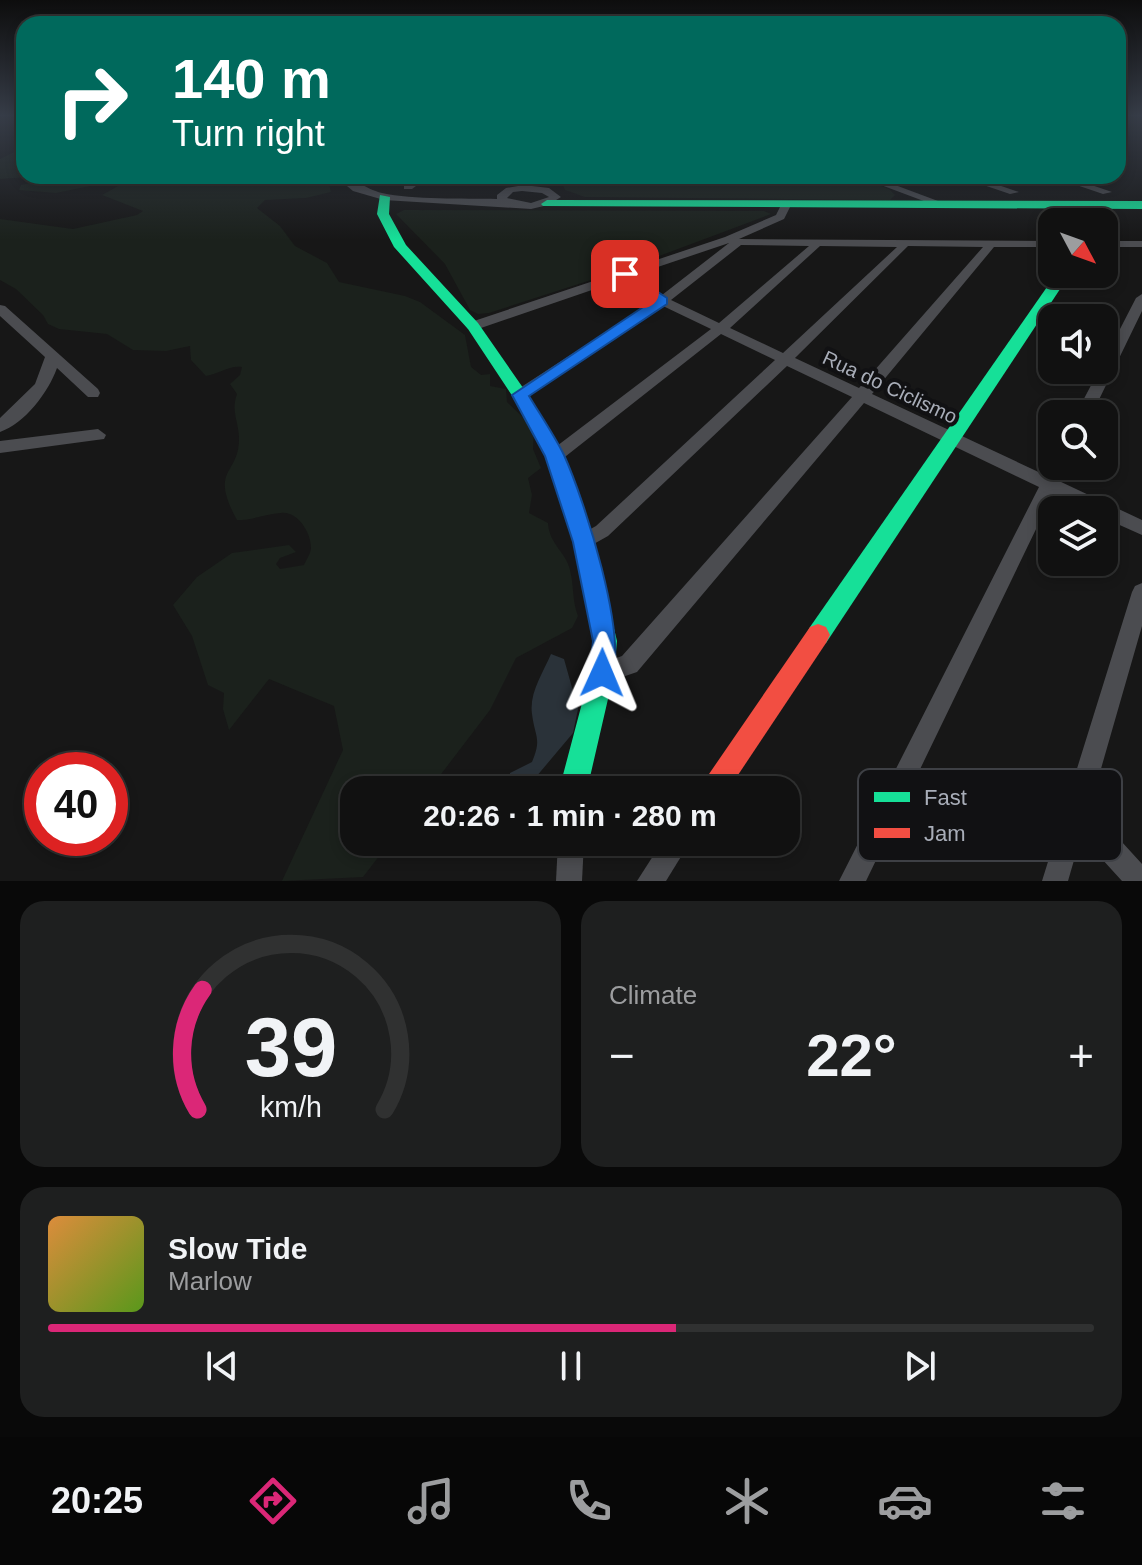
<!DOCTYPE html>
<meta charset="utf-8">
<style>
body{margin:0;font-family:Helvetica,sans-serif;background:#1e1f1f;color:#f1f3f6;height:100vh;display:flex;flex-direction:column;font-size:30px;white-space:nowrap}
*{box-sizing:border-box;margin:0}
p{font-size:26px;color:#9c9d9f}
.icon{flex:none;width:44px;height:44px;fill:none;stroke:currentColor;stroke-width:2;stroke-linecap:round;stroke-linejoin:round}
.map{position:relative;height:881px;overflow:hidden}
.drawer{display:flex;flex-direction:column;gap:20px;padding:20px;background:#090909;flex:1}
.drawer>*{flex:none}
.banner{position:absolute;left:16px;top:16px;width:1110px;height:168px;border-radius:24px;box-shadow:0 4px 12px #0003,0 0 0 2px #303131;background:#00695c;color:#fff;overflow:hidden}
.needle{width:52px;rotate:131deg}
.controls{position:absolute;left:1038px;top:208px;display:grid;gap:16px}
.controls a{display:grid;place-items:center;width:80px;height:80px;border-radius:16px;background:#111;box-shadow:0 4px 12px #0003,0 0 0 2px #303131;font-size:40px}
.speed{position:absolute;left:24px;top:752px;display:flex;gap:16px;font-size:40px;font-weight:700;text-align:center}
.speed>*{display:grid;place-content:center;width:104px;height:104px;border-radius:50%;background:#111;box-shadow:0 4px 12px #0003,0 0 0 2px #303131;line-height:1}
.speed .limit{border:12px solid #d22;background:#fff;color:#111}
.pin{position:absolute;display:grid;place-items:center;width:68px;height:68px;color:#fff;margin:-34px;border-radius:16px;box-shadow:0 4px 12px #0006}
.me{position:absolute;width:88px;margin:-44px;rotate:1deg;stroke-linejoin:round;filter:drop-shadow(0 0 6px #0008)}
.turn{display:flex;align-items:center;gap:28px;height:168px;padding:0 24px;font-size:36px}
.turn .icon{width:104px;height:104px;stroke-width:2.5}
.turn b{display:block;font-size:56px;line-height:68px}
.big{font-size:60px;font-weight:700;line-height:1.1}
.drawer .widget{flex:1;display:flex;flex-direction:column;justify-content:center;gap:12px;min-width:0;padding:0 28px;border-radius:24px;background:#1e1f1f}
.drawer .dial{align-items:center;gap:0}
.dial svg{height:208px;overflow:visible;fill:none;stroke:#303131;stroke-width:7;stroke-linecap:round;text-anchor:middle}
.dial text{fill:#f1f3f6;stroke:none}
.song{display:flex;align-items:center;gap:24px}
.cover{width:96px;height:96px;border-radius:12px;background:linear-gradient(135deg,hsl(30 70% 55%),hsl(90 70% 35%))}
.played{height:8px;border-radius:4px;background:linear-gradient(90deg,#db2777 60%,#303131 60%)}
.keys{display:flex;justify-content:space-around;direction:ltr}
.heat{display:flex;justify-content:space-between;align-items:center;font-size:44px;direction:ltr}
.drawer .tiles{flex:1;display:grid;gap:20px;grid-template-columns:1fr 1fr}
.widget:last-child{grid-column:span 2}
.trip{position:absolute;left:340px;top:776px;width:460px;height:80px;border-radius:24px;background:#111;box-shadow:0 4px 12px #0003,0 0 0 2px #303131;font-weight:700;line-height:80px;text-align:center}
.menu{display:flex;height:128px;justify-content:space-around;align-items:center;background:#070707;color:#9c9d9f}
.menu .icon{width:56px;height:56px}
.menu .active{color:#db2777}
.menu b{font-size:36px;color:#f1f3f6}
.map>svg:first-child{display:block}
.green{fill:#1b211c}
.water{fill:#2a3239}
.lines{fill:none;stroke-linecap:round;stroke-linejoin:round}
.street{fill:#4b4c50;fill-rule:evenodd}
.fast{fill:#16e098;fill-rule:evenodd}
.jam{fill:#f24e42;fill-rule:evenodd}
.route{fill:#1a73e8;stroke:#114b97;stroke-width:2}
.labels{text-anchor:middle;stroke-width:8;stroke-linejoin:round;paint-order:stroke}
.street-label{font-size:20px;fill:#a8adb8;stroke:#111113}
.key{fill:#111113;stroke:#3e4045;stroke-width:2}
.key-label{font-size:22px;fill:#a8adb8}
</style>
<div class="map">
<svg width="1142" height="881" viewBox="0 0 1142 881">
<rect width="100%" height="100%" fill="#171717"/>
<g class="green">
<path d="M24,147v29h303l4,16 -25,6 -41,2 -8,8 23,18 15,20 32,17 12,19 66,14 15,6 45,33 6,32 10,8 9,-1v12l16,3 1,13 27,26 -1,21 8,19 -13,10 4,17 -3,18 19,10c1,21 18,29 22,47 4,15 2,31 8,46l-6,12 -56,30 -26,52 -61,80h-75v52h36l-27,35 -81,4 61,-131 -9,-44 -65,-27 -40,51 -6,-21 1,-16 -16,-8 -16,-49 -19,-31 24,-28 35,-24 57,-8 7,7 -16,6 -4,6 4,5 24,-4c2,-5 7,-12 7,-17 0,-15 -13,-37 -30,-35 -15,1 -28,7 -44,7 -29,-53 3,-44 2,-83 -1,-17 -8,-26 -2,-43l-7,-10 10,-9 2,-8c-13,-2 -23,7 -36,9l-15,-16 -1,-14 -24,5 -33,-1 -26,-16 -48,-5 -11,-5 -5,-9 -27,-26 -16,-9v-61l73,10 64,-14 6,-4 -41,-16 25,-14 -3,-2 -68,14 -37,-3 2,-5 20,-5 -12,-3 -29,2v-20z"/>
<path d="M581,176h272l36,13 6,6 -5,5 -305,-3 -20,-7 -2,-5z"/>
<path d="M404,210l360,1 7,3 -149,56 -133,43 -11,1 -8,-4 -25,-46 -49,-50z"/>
</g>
<path class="water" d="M551,654l13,5 14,50 -5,24 -48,57h-16l1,-17 22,-11c10,-24 3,-24 0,-48 -3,-21 11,-41 19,-60z"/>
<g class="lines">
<g class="street">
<path d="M335,176c17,0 30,13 47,17 31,7 82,5 115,6v-4l9,-7 18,-3 1,-3 21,-6h16l-30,10 17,2 12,9 -13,8 -17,4 -147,-9 -31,-9zM522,191l20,2 7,4 -18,6 -24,-5 6,-6z"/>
<path d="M418,176h11l-17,13h-8v-4z"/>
<path d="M857,176h14l75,28 -9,2z"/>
<path d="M957,176h15l47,16 -9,2z"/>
<path d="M1050,176h15l47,16 -9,2z"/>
<path d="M786,202l5,3 -7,14 -45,20 313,2v6h-58l-122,147 173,81 7,-13v4h14l-7,15 83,39v15l-38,-17v-8h-17l-34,-16 -187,387h-27l200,-394 -175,-84 -227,269 -35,12 -8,-4 -3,-7 3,-7 28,-10 230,-259 -65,-31 -179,170 -25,14 -7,-3 -2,-5 2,-5 20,-11 179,-166 -54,-26 -160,126h-12l-2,-4 2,-4 162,-123 -48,-23 -143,94 -7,-5 2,-4 139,-90 -30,-22 -146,50h-10l-2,-3 2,-3 257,-86 51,-22 6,-12zM729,243l-67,52 -28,-20zM741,245l68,1 -90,77 -48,-23zM820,246l77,1 -114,106 -53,-25zM908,246l75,1 -124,141 -64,-30z"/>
<rect x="1104" y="241" width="38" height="6"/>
<path d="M1142,294v17l-50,103h-16l23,-44h5v-10l32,-62z"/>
<path d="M0,305l5,1 93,83 2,4 -2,4h-10l-31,-29c-9,25 -32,55 -57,64v-14l35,-34 10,-27 -45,-41z"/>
<path d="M98,429l8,6 -2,4 -104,14v-12z"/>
<path d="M1142,583v43l-52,181 52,57v17h-20l-41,-45 -13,45h-26l90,-289 3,-6z"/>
<path d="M558,842h26l-2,39h-26z"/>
<path d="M662,842h28l-24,39h-29z"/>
</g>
<g class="fast">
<path d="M380,195l10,2 -1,17 17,31 72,78 50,72 36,61 29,86 24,99 -3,32 -27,117h-28l31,-117 3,-32 -20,-99 -27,-86 -33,-59 -45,-68 -74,-82 -17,-33z"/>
<path d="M547,200l595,1v8l-599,-3 -2,-2z"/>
<path d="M1056,274h14l-244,369 -8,3 -8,-3 -4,-8 4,-8z"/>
</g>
<path class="jam" d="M818,624l8,3 4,8 -4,8 -98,147h-30l112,-163z"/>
</g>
<linearGradient id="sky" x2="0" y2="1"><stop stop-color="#0d0d0d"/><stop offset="0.48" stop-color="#363c47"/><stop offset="1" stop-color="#363c47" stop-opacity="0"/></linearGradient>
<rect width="1142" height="240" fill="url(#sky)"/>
<path class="route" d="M625,270l42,28v6l-138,92c12,20 25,39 35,59 20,44 65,183 47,226l-9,4 -9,-4 -3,-8 3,-32 -20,-99 -28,-86 -33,-61 140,-94 -31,-24 -2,-3z"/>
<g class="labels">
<g class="street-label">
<text transform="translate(890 387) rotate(25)" y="7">Rua do Ciclismo</text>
</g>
</g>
<rect x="858" y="769" width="264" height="92" rx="12" class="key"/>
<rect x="874" y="792" width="36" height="10" fill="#16e098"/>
<rect x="874" y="828" width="36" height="10" fill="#f24e42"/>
<g class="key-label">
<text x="924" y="805">Fast</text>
<text x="924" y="841">Jam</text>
</g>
</svg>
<div class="controls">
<a><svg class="needle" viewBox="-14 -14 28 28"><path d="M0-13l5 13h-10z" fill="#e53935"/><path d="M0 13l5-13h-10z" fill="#9c9d9f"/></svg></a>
<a><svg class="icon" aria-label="sound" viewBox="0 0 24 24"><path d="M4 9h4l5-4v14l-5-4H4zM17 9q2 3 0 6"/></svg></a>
<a><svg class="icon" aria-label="search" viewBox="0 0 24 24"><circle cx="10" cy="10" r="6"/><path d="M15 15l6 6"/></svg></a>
<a><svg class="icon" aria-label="layers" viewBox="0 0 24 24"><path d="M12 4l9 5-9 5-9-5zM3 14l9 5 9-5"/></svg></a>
</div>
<div class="speed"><div class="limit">40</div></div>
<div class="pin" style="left:625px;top:274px;background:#d93025"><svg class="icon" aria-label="arrive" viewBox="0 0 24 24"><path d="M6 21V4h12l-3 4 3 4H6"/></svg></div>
<svg class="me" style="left:602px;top:673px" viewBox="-20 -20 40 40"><path d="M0-17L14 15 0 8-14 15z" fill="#1a73e8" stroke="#fff" stroke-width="4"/></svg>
<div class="trip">20:26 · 1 min · 280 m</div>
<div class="banner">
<div class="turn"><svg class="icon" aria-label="right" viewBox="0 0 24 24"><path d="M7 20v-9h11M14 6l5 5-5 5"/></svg><div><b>140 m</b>Turn right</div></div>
</div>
</div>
<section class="drawer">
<div class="tiles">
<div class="widget dial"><svg viewBox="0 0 100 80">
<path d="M14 69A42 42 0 1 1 86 69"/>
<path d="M14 69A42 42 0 0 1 16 23" stroke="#db2777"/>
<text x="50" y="56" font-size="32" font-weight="700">39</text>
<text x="50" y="72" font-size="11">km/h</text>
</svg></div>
<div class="widget"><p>Climate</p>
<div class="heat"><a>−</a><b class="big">22°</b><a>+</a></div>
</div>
<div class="widget">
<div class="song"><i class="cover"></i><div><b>Slow Tide</b><p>Marlow</p></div></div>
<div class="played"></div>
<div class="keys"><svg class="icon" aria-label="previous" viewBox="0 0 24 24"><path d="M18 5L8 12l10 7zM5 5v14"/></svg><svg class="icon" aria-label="pause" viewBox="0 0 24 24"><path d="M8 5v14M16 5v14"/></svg><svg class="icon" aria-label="next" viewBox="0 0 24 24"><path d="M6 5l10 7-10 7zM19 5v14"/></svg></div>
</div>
</div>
</section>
<nav class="menu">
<b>20:25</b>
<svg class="icon active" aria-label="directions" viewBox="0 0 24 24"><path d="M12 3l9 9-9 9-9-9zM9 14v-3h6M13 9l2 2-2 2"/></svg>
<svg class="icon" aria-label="music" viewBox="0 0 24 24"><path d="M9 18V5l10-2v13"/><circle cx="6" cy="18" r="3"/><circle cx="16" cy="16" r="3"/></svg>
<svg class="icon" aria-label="phone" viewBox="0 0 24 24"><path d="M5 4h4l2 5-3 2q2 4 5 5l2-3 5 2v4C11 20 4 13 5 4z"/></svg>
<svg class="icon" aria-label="climate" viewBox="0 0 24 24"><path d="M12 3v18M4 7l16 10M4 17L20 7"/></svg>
<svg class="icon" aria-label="car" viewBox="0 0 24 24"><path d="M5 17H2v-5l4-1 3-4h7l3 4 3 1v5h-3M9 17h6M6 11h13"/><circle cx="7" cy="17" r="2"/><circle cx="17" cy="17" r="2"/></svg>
<svg class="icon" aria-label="filters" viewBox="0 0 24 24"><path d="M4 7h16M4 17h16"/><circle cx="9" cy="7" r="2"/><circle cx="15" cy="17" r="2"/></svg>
</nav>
